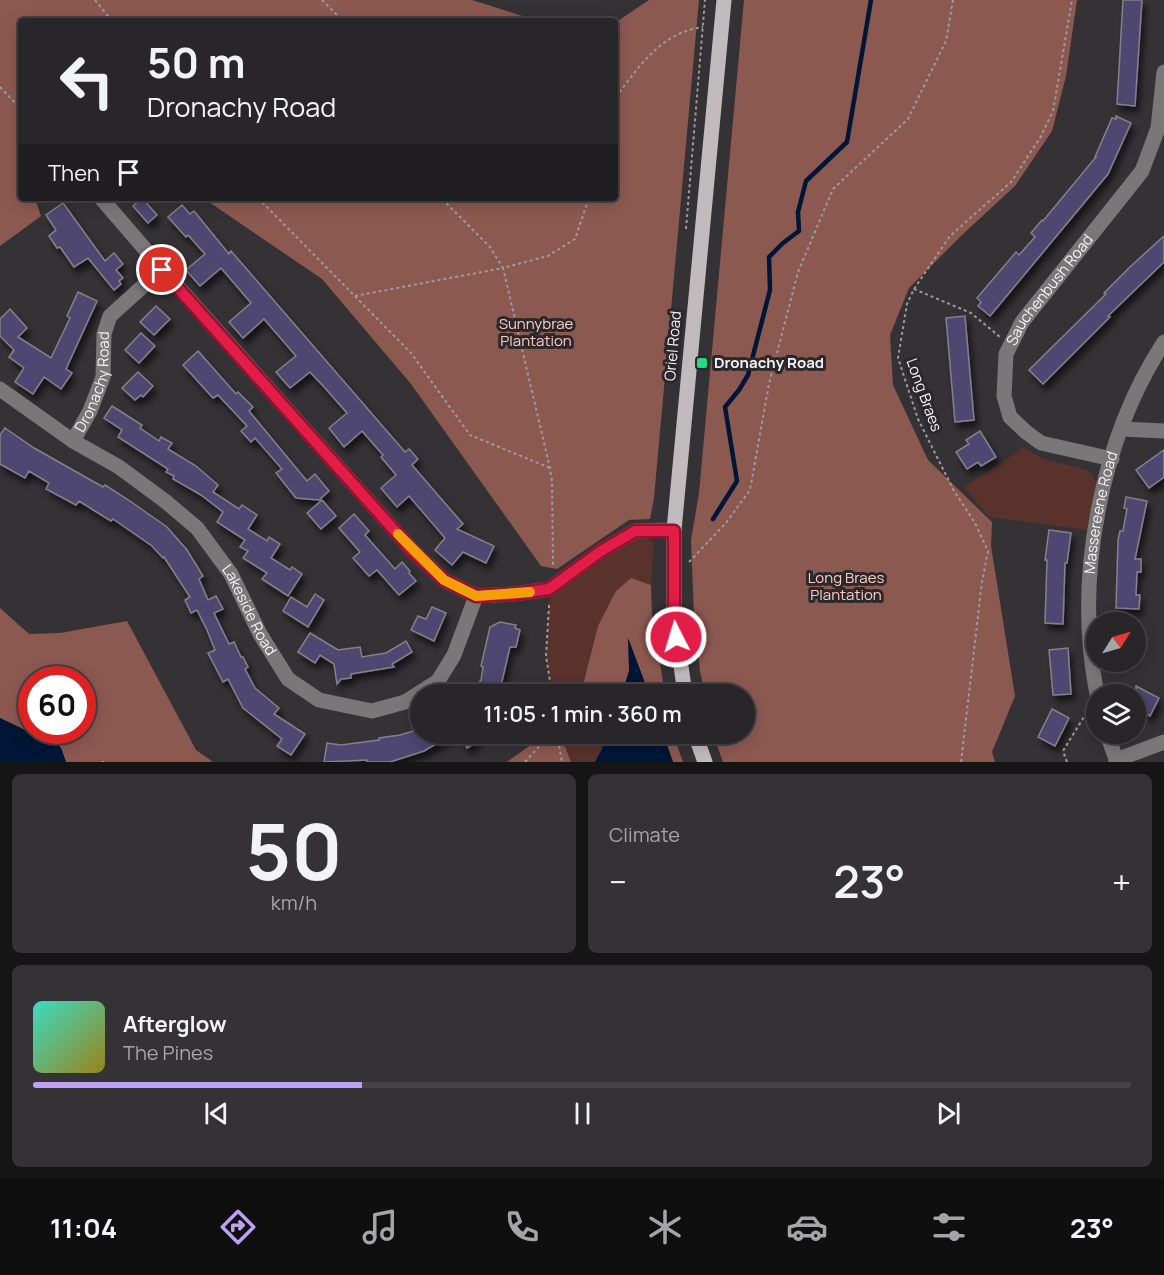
<!DOCTYPE html>
<meta charset="utf-8">
<style>
body{margin:0;font-family:Manrope,sans-serif;background:#343234;color:#f1f3f6;height:100vh;display:flex;flex-direction:column;font-size:22px;white-space:nowrap}
*{box-sizing:border-box;margin:0}
p{font-size:20px;color:#a5a5a8}
.icon{flex:none;width:33px;height:33px;fill:none;stroke:currentColor;stroke-width:2;stroke-linecap:round;stroke-linejoin:round}
.map{position:relative;height:762px;overflow:hidden}
.details{display:flex;flex-direction:column;gap:12px;padding:12px;background:#161516;flex:1}
.details>*{flex:none}
.guide{position:absolute;left:18px;top:18px;width:600px;height:183px;border-radius:6px;box-shadow:0 3px 15px #0003,0 0 0 2px #444345;background:#282628;color:#f1f3f6;overflow:hidden}
.needle{width:39px;rotate:53deg}
.tools{position:absolute;left:1086px;top:612px;display:grid;gap:12px}
.tools a{display:grid;place-items:center;width:60px;height:60px;border-radius:50%;background:#282628;box-shadow:0 3px 15px #0003,0 0 0 2px #444345;font-size:30px}
.speed{position:absolute;left:18px;top:666px;display:flex;gap:12px;font-size:30px;font-weight:700;text-align:center}
.speed>*{display:grid;place-content:center;width:78px;height:78px;border-radius:50%;background:#282628;box-shadow:0 3px 15px #0003,0 0 0 2px #444345;line-height:1}
.speed .limit{border:9px solid #d22;background:#fff;color:#111}
.pin{position:absolute;display:grid;place-items:center;width:51px;height:51px;color:#fff;margin:-26px;border:3px solid #fff;border-radius:50%;box-shadow:0 2px 6px #0007}
.me{position:absolute;width:66px;margin:-33px;rotate:355deg;stroke-linejoin:round;filter:drop-shadow(0 0 4px #0008)}
.turn{display:flex;align-items:center;gap:21px;height:126px;padding:0 30px;font-size:27px}
.turn .icon{width:78px;height:78px;stroke-width:2.5}
.turn b{display:block;font-size:42px;line-height:51px}
.then{display:flex;align-items:center;height:57px;padding:0 30px;background:#0003;gap:12px;font-size:22px}
.big{font-size:45px;font-weight:600;line-height:1.1}
.details .widget{flex:1;display:flex;flex-direction:column;justify-content:center;gap:9px;min-width:0;padding:0 21px;border-radius:9px;background:#343234}
.details .dial{align-items:center;gap:0}
.dial b{font-size:78px;line-height:1}
.song{display:flex;align-items:center;gap:18px}
.cover{width:72px;height:72px;border-radius:9px;background:linear-gradient(135deg,hsl(170 70% 55%),hsl(50 70% 35%))}
.played{height:6px;border-radius:3px;background:linear-gradient(90deg,#bca0f2 30%,#444345 30%)}
.keys{display:flex;justify-content:space-around;direction:ltr}
.heat{display:flex;justify-content:space-between;align-items:center;font-size:33px;direction:ltr}
.details .tiles{flex:1;display:grid;gap:12px;grid-template-columns:1fr 1fr}
.widget:last-child{grid-column:span 2}
.trip{position:absolute;left:410px;top:684px;width:345px;height:60px;border-radius:30px;background:#282628;box-shadow:0 3px 15px #0003,0 0 0 2px #444345;font-weight:600;line-height:60px;text-align:center}
.menu{display:flex;height:96px;justify-content:space-around;align-items:center;background:#100f10;color:#a5a5a8}
.menu .icon{width:42px;height:42px}
.menu .current{color:#bca0f2}
.menu b{font-size:27px;color:#f1f3f6}
.map>svg:first-child{display:block}
.green{fill:#59322c}
.forest{fill:#8c5951;fill-rule:evenodd}
.water{fill:#001636}
.lines{fill:none;stroke-linecap:round;stroke-linejoin:round}
.stream{stroke:#001636;stroke-width:4.5}
.building{fill:#4d4771;stroke:#838288;stroke-width:1.5;filter:url(#shadow)}
.path{stroke:#9d9b9d;stroke-width:2;stroke-dasharray:3 3;stroke-linecap:butt}
.minor{stroke:#7a7778;stroke-width:15}
.major{stroke:#c1bbbd;stroke-width:15}
.route-casing{stroke:#92132f;stroke-width:15}
.route{stroke:#e11d48;stroke-width:10}
.slow{stroke:#f59e0b;stroke-width:10}
.poi-dot{fill:#27d885;stroke:#2b282c;stroke-width:2}
.labels{text-anchor:middle;stroke-width:6;stroke-linejoin:round;paint-order:stroke}
.street-label{font-size:15px;fill:#f5f3f5;stroke:#2b282c}
.park-label{font-size:15px;fill:#ffcbc3;stroke:#2b282c}
.poi-label{font-size:15px;font-weight:bold;fill:#f5f3f5;stroke:#2b282c;text-anchor:start}
</style>
<div class="map">
<svg width="1164" height="762" viewBox="0 0 1164 762">
<defs>
<filter id="shadow"><feDropShadow dx="3.5" dy="6" stdDeviation="3" flood-color="#0009"/></filter>
</defs>
<rect width="100%" height="100%" fill="#353236"/>
<g class="green">
<path d="M1022,447l22,12 43,11 6,5 4,9 -10,46 -98,-13 -25,-30 52,-34z"/>
<path d="M637,535l17,7 -3,43 -21,-7 -32,48 -16,63 9,5h-39l-6,-38 3,-57z"/>
<path d="M560,734h45l-12,2 10,11 -8,15h-24z"/>
</g>
<g class="forest">
<path d="M0,0h472l66,21h-517v113l-4,10 4,12v42h14l6,18 -41,30z"/>
<path d="M649,0h50l-45,498 -4,21 -21,1 -72,49 -16,-3 -130,-182 -89,-105 -119,-81h412v-175z"/>
<path d="M744,0h333l-11,76 -14,55 -37,55 -53,49 -53,53 -19,47 3,50 35,75 64,62 -1,24 24,150 -23,56 3,10h-272l-10,-28h31v-40h-39l-5,-23 -6,-56 -3,-75 8,-47z"/>
<path d="M631,578l20,7 1,30 13,79h-16l-20,-54v31l-7,23h-31l-9,-5 16,-63 18,-35z"/>
<path d="M0,608l29,26 31,-1 67,-12 69,129 17,12h-147l-5,-14 -9,-10 -27,-8 -25,-12zM32,680h50v50h-50z"/>
<path d="M546,734h14l11,28h-64z"/>
<path d="M663,734h10l10,28h-10z"/>
</g>
<g class="water">
<path d="M628,638l21,56h-27l7,-23z"/>
<path d="M0,718l25,12 27,8 9,10 5,14h-66z"/>
<path d="M605,734h58l10,28h-78l8,-15 -10,-11z"/>
</g>
<g class="lines">
<path class="stream" d="M713,519l24,-38 -12,-74 14,-17 9,-15 22,-85 -1,-33 14,-14 16,-12 -1,-19 8,-31 41,-39 24,-142"/>
</g>
<g class="building">
<path d="M1123,0h19l-7,106 -18,-2z"/>
<path d="M1116,116l15,7 -23,51 -118,142 -12,-10 3,-4 -4,-4 39,-46 3,3 16,-18 -4,-4 11,-13 1,1 53,-64h-1l17,-39 4,1z"/>
<path d="M142,198l15,17 -9,8 -15,-17z"/>
<path d="M63,203l42,58 9,-8 9,11 -7,6 7,8 -4,3 2,3 -7,6 -26,-32 -14,9 -14,-20 -3,1 -8,-12 7,-6 -10,-15z"/>
<path d="M182,205l8,9 4,-3 35,43 2,-3 174,201 4,-3 9,10 -6,6 51,59 -6,5 37,17 -8,17 -23,-11 -11,13 -17,-15 10,-12 -36,-42 -12,11 -16,-19 15,-13 -15,-18 2,-2 -21,-24 -18,16 -15,-19 18,-15 -22,-25 -15,-16 -20,16 -14,-16 20,-16 -32,-37 -21,19 -14,-16 22,-19 -30,-35 -21,18 -14,-16 19,-16 -17,-19 -2,2 -18,-20z"/>
<path d="M1164,236v26l-56,54 2,1 -67,67 -14,-14 77,-76 -2,-1 27,-27z"/>
<path d="M78,292l19,9 -31,68 6,4 -11,16 -17,-12 -11,17 -18,-12 9,-14 -15,-11 5,-7 -14,-14v-17l10,-10 17,19 -9,9 33,21 19,-40 -3,-2z"/>
<path d="M156,306l14,13 -16,16 -14,-13z"/>
<path d="M965,316l9,104 -19,2 -9,-104z"/>
<path d="M141,333l14,13 -16,17 -14,-13z"/>
<path d="M198,351l38,43 2,-2 15,15 -4,4 58,70 8,-7 14,17 -10,9 -23,-2 -20,-25 6,-4 -27,-31 -4,4 -10,-11 6,-5 -29,-31 -5,3 -30,-33z"/>
<path d="M138,372l15,14 -10,11 -2,-2 -6,5 -13,-12z"/>
<path d="M112,406l30,19 -2,3 19,13 2,-4 11,6 -4,6 28,17 22,19 -5,7 26,17 3,-4 15,10 -9,14 19,12 2,-4 11,7 -9,14 19,12 2,-3 10,7 -14,22 -26,-17 5,-6 -24,-15 5,-7 -8,-4 5,-7 -28,-18 6,-10 -22,-17 -28,-16 1,-3 -8,-4 2,-3 -50,-32 4,-7 -18,-12z"/>
<path d="M5,428l29,20 69,39 2,-2 22,14 40,28 20,23 16,26 -4,3 9,21 8,-4 7,13 -9,4 15,31 5,-2 7,15h2l5,10 -3,2 10,19 24,20 -5,6 31,20 -14,21 -14,-9 5,-7 -39,-31 -15,-29 -5,3 -15,-29 7,-3 -8,-20 -10,-20 -6,3 -6,-13 5,-3 -26,-40 -1,1 -11,-12 -39,-27 -2,2 -32,-20 -3,4 -30,-16 3,-6 -20,-12 -4,7 -25,-14v-29z"/>
<path d="M980,431l16,26 -15,9 -3,-4 -11,7 -11,-17 13,-8 -3,-4z"/>
<path d="M1164,450v27l-15,11 -13,-18z"/>
<path d="M1126,497l21,4 -12,58h6v13h-4l-1,23h4l-1,14 -23,-1 2,-68 2,-9h3l4,-22 -3,-1z"/>
<path d="M322,500l14,16 -15,13 -14,-16z"/>
<path d="M354,514l15,17 -4,4 30,34 7,-7 8,9 -1,2 7,8 -17,14 -22,-25 -8,6 -16,-18 7,-6 -21,-24z"/>
<path d="M1049,530l22,3 -4,30h-2l-2,61 -18,-1 2,-63h-2z"/>
<path d="M315,594l9,6 -16,27 -25,-16 8,-14 16,10z"/>
<path d="M432,607l14,6 -12,28 -23,-11 7,-14 8,3z"/>
<path d="M500,622l16,3 -1,3 5,2 -4,17h-6l-11,47h-28l10,-14 2,-13 -2,-1 9,-39z"/>
<path d="M310,633l28,17 22,-3 2,10 24,-4 20,-12 6,11 -20,12 2,3 -43,7v4l-10,1 -4,5 -3,-20 -14,-9 -5,8 -17,-11z"/>
<path d="M1068,648l3,46 -18,1 -4,-45z"/>
<path d="M1136,686l23,12 -9,18 -14,-8z"/>
<path d="M1052,709l17,9 -14,28 -17,-9z"/>
<path d="M420,729v5h33l-29,17 -34,11h-23v-2l-43,2 3,-19 14,2 38,-5v-2l21,-3z"/>
<path d="M459,734h13l5,8 -10,6z"/>
</g>
<g class="lines">
<g class="path">
<path d="M95,0l17,21"/>
<path d="M322,0l21,21"/>
<path d="M0,87l21,22"/>
<path d="M615,103l1,-6c23,-31 46,-65 87,-70"/>
<path d="M258,198l153,155 59,82 80,33"/>
<path d="M444,198l2,5 44,44 13,21 45,-12 27,-17 14,-41"/>
<path d="M686,229l19,-229"/>
<path d="M914,289l57,24 29,24"/>
<path d="M355,296l148,-28 47,200 2,13 1,86"/>
<path d="M689,562l37,-39 24,-33 19,-106 29,-112 35,-83 75,-70 38,-78 7,-41"/>
<path d="M549,605l-3,51 6,38"/>
<path d="M557,734l5,28"/>
<path d="M103,761v1"/>
<path d="M525,762l25,-28"/>
<path d="M961,762l21,-180 6,-31 -13,-28 -21,-32 -36,-72 -20,-61 9,-54 7,-15 36,-53 61,-54 29,-44 13,-27 19,-111"/>
<path d="M1067,762l-4,-11 27,-44"/>
</g>
<g class="minor">
<path d="M101,198l61,71 250,281 32,30 32,16 38,-2 35,-5 52,-38 34,-20 39,-1"/>
<path id="s1" d="M0,389l73,52 46,26 46,34 32,27 34,46 29,60 28,45 31,21 53,11 33,-9 33,-21 16,-26 22,-59"/>
<path d="M1122,429l42,2"/>
<path id="s2" d="M73,441l17,-30 13,-34 1,-43 6,-18 52,-47"/>
<path id="s3" d="M1112,459l-71,-16 -15,-11 -16,-15 -6,-21 2,-42 16,-32 120,-151 16,-43 6,-56"/>
<path id="s4" d="M1097,694c-23,-114 3,-254 67,-352"/>
<path d="M1107,734l10,28"/>
<path d="M1116,760l48,-18"/>
</g>
<g class="major">
<path d="M685,694l-11,-77v-87l50,-530"/>
<path d="M695,734l10,28"/>
</g>
</g>
<g class="lines">
<defs>
<path id="route" d="M162,270l250,280 32,30 32,16 38,-2 35,-5 52,-38 34,-20h39v86l2,20"/>
</defs>
<use href="#route" class="route-casing"/>
<use href="#route" class="route"/>
<path class="slow" d="M398,534l46,46 32,16 54,-4"/>
</g>
<rect class="poi-dot" x="696" y="357" width="12" height="12" rx="3"/>
<g class="labels">
<g class="street-label">
<text dy="5" stroke="none"><textPath href="#s3" startOffset="255">Sauchenbush Road</textPath></text>
<text transform="translate(673 346) rotate(-85)" y="5">Oriel Road</text>
<text dy="5" stroke="none"><textPath href="#s2" startOffset="64">Dronachy Road</textPath></text>
<text transform="translate(924 395) rotate(70)" y="5">Long Braes</text>
<text dy="5" stroke="none"><textPath href="#s4" startOffset="183">Massereene Road</textPath></text>
<text dy="5" stroke="none"><textPath href="#s1" startOffset="339">Lakeside Road</textPath></text>
</g>
<g class="park-label">
<text x="536" y="329">Sunnybrae<tspan x="536" dy="17">Plantation</tspan></text>
<text x="846" y="583">Long Braes<tspan x="846" dy="17">Plantation</tspan></text>
</g>
<g class="poi-label">
<text x="714" y="368">Dronachy Road</text>
</g>
</g>
</svg>
<div class="tools">
<a><svg class="needle" viewBox="-14 -14 28 28"><path d="M0-13l5 13h-10z" fill="#e53935"/><path d="M0 13l5-13h-10z" fill="#a5a5a8"/></svg></a>
<a><svg class="icon" aria-label="layers" viewBox="0 0 24 24"><path d="M12 4l9 5-9 5-9-5zM3 14l9 5 9-5"/></svg></a>
</div>
<div class="speed"><div class="limit">60</div></div>
<div class="pin" style="left:162px;top:270px;background:#d93025"><svg class="icon" aria-label="arrive" viewBox="0 0 24 24"><path d="M6 21V4h12l-3 4 3 4H6"/></svg></div>
<svg class="me" style="left:676px;top:637px" viewBox="-20 -20 40 40"><circle r="17" fill="#e11d48" stroke="#fff" stroke-width="3"/><path d="M0-11L8 9 0 5-8 9z" fill="#fff"/></svg>
<div class="trip">11:05 · 1 min · 360 m</div>
<div class="guide">
<div class="turn"><svg class="icon" aria-label="left" viewBox="0 0 24 24"><path d="M17 20v-9H6M10 6l-5 5 5 5"/></svg><div><b>50 m</b>Dronachy Road</div></div>
<div class="then">Then<svg class="icon" aria-label="arrive" viewBox="0 0 24 24"><path d="M6 21V4h12l-3 4 3 4H6"/></svg></div>
</div>
</div>
<section class="details">
<div class="tiles">
<div class="widget dial"><b>50</b><p>km/h</p></div>
<div class="widget"><p>Climate</p>
<div class="heat"><a>−</a><b class="big">23°</b><a>+</a></div>
</div>
<div class="widget">
<div class="song"><i class="cover"></i><div><b>Afterglow</b><p>The Pines</p></div></div>
<div class="played"></div>
<div class="keys"><svg class="icon" aria-label="previous" viewBox="0 0 24 24"><path d="M18 5L8 12l10 7zM5 5v14"/></svg><svg class="icon" aria-label="pause" viewBox="0 0 24 24"><path d="M8 5v14M16 5v14"/></svg><svg class="icon" aria-label="next" viewBox="0 0 24 24"><path d="M6 5l10 7-10 7zM19 5v14"/></svg></div>
</div>
</div>
</section>
<nav class="menu">
<b>11:04</b>
<svg class="icon current" aria-label="directions" viewBox="0 0 24 24"><path d="M12 3l9 9-9 9-9-9zM9 14v-3h6M13 9l2 2-2 2"/></svg>
<svg class="icon" aria-label="music" viewBox="0 0 24 24"><path d="M9 18V5l10-2v13"/><circle cx="6" cy="18" r="3"/><circle cx="16" cy="16" r="3"/></svg>
<svg class="icon" aria-label="phone" viewBox="0 0 24 24"><path d="M5 4h4l2 5-3 2q2 4 5 5l2-3 5 2v4C11 20 4 13 5 4z"/></svg>
<svg class="icon" aria-label="climate" viewBox="0 0 24 24"><path d="M12 3v18M4 7l16 10M4 17L20 7"/></svg>
<svg class="icon" aria-label="car" viewBox="0 0 24 24"><path d="M5 17H2v-5l4-1 3-4h7l3 4 3 1v5h-3M9 17h6M6 11h13"/><circle cx="7" cy="17" r="2"/><circle cx="17" cy="17" r="2"/></svg>
<svg class="icon" aria-label="filters" viewBox="0 0 24 24"><path d="M4 7h16M4 17h16"/><circle cx="9" cy="7" r="2"/><circle cx="15" cy="17" r="2"/></svg>
<b>23°</b>
</nav>
